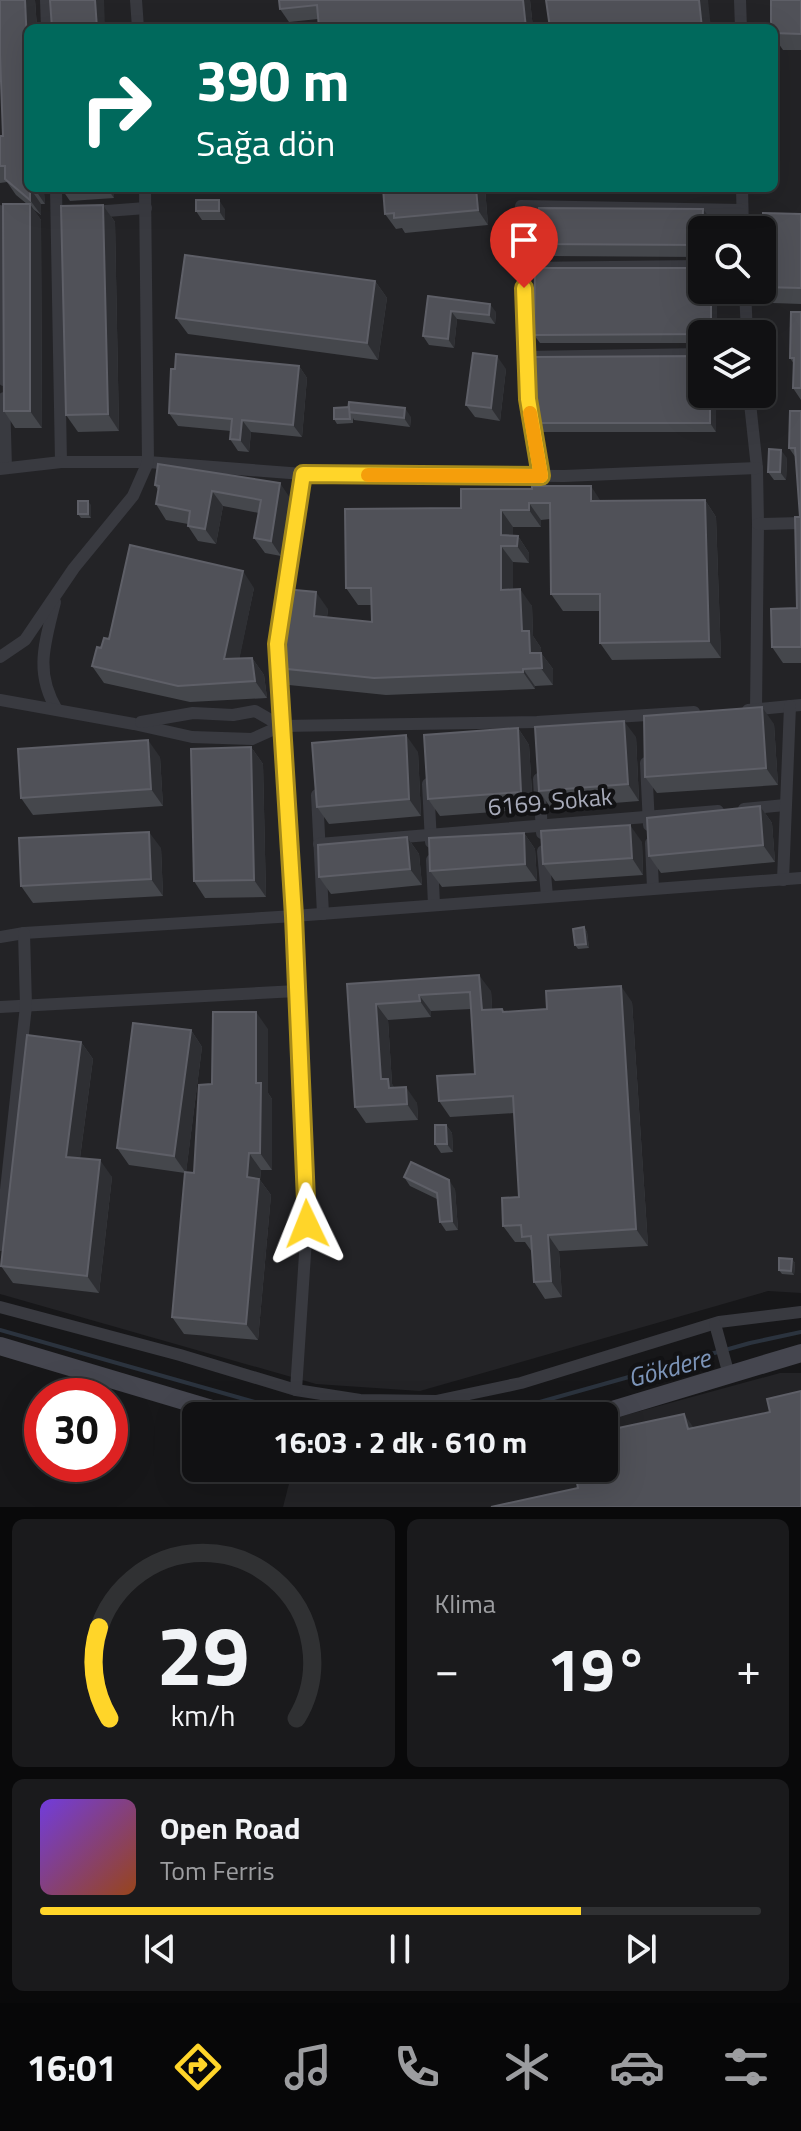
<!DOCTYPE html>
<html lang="tr">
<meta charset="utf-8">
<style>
body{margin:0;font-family:"Titillium Web",sans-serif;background:#1a1a1c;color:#f1f3f6;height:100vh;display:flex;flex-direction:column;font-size:30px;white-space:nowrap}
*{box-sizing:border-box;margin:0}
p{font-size:26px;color:#9c9da0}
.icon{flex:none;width:44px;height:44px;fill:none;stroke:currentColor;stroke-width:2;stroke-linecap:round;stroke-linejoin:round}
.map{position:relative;height:1507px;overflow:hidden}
.details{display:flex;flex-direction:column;gap:12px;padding:12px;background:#09090a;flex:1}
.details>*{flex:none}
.top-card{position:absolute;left:24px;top:24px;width:754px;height:168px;border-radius:12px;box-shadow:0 8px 32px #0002,0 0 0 2px #303133;background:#00695c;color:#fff;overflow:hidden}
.fabs{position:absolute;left:688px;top:216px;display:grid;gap:16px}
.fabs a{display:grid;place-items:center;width:88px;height:88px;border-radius:12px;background:#111113;box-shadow:0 8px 32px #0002,0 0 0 2px #303133;font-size:40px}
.speed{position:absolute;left:24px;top:1378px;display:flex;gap:16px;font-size:40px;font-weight:700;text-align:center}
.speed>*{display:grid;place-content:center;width:104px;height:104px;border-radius:50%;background:#111113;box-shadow:0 8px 32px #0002,0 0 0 2px #303133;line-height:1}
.speed .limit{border:12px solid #d22;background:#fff;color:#111}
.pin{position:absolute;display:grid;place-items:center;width:68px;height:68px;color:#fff;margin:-82px -34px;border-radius:50% 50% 50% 0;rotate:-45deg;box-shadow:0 0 8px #0007}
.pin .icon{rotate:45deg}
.me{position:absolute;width:88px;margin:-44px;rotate:358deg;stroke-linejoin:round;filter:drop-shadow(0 0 6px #0008)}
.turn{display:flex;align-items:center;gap:28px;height:168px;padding:0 40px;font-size:36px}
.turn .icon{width:104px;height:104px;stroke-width:2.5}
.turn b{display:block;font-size:56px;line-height:68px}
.big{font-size:60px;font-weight:700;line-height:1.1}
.details .tile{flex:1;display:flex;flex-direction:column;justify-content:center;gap:12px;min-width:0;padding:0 28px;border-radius:12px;background:#1a1a1c}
.details .dial{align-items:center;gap:0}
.dial svg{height:208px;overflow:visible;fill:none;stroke:#303133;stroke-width:7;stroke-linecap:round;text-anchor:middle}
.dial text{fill:#f1f3f6;stroke:none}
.song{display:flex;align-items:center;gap:24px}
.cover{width:96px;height:96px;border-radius:12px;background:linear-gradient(135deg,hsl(260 70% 55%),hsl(20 70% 35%))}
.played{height:8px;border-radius:4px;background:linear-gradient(90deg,#ffd529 75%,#303133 75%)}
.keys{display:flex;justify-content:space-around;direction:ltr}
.heat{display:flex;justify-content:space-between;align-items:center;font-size:44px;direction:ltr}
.details .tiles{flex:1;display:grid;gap:12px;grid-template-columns:1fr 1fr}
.tile:last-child{grid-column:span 2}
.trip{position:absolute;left:182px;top:1402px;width:436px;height:80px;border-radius:12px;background:#111113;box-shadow:0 8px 32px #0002,0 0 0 2px #303133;font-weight:700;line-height:80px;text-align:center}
.tab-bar{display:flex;height:128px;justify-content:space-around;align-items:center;background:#070708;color:#9c9da0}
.tab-bar .icon{width:56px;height:56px}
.tab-bar .active{color:#ffd529}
.tab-bar b{font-size:36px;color:#f1f3f6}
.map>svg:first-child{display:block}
.built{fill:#232326;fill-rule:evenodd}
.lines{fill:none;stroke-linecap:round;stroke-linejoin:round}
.stream{stroke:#2b333e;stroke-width:4}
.minor{stroke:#393a40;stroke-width:12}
.secondary{stroke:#45464f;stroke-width:18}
.wall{fill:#45474c}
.shaded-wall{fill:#2e2f33}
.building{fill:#505158;stroke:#5e5f67;stroke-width:2}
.route-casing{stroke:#a68a1b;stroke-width:20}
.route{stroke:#ffd529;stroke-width:14}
.slow{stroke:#f59e0b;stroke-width:14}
.labels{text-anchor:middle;stroke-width:8;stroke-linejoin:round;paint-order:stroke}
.street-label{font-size:24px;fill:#a8abba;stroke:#121214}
.water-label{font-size:26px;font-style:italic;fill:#7c94b8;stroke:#121214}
</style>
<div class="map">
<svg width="801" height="1507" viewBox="0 0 801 1507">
<rect width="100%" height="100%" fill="#171719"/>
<g class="built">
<path d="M0,0h801v1293l-33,-2 -348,100 -104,-7 -316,-90zM28,28h746v160h-746zM702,230h60v60h-60zM702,334h60v60h-60z"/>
<path d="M780,1373h21v134h-518l10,-39h311v-47z"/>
</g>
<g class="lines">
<g class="stream">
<path d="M0,1330l304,86"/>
<path d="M490,1416l260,-73 51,-11"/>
</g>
<g class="minor">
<path d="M46,0l1,28"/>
<path d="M136,0l2,28"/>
<path d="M740,0l1,28"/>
<path d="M56,188l5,274"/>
<path d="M742,188l1,42"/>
<path d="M0,211l4,169"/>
<path d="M93,212l53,-4"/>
<path d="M523,268l179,-2"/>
<path d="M745,290l2,44"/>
<path d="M526,357l176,-3"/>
<path d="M749,394l8,74 1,56 -2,186"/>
<path d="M4,398l2,70"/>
<path d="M0,469l61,-7h87l155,12 261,2 193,-8"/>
<path d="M541,476l-13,-77 -7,-193 221,4"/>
<path d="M758,524l43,-1"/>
<path d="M55,602c-10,41 -21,70 2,108"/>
<path d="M0,657l25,-17 49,-72 59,-72 15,-34 -3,-274"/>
<path d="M0,700l134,24 58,13 60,2 29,-13 256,-4 157,-10"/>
<path d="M748,710l53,-5"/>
<path d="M141,722l52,-9 40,2 22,-4 26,15"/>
<path d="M646,763l3,62"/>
<path d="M539,779l3,54"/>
<path d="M428,784l3,58"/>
<path d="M317,795l6,119"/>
<path d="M744,809l41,-4"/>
<path d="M651,843l2,45"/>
<path d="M319,844l399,-33"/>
<path d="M543,851l4,45"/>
<path d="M432,860l2,45"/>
<path d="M783,880l7,-174"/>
<path d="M0,937l24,-4 270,-17 507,-38"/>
<path d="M0,1007l297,-16"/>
<path d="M0,1245l26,-239 -2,-73"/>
<path d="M0,1307l180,48 116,35 64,10 76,1 85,-18 198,-61 82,-10"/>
<path d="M715,1324l14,51"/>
<path d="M296,1390l11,-166 -13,-308 -17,-272 26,-170"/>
</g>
<g class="secondary">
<path d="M0,1346l235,70"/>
<path d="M592,1416l209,-63"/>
</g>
</g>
<g class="wall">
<path d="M0,0h35l2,28h-9l17,176h-4v11l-8,-6 8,11 1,208h-27l-11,-17 23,-207 -11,-9 -9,-13 -7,1v-47h3z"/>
<path d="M279,0h251l3,28 -215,-9 -29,3 -9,-13z"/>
<path d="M801,0v50h-18l-9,-13v-9z"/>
<path d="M61,188h53v10l-44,3z"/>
<path d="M383,188h102l3,37 -83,8 -3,-5 -6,1 -11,-15z"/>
<path d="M103,205l12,17 4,209 -41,1 -12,-17z"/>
<path d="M225,209v11h-23l-6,-9z"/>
<path d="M801,214v90l-28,-1 -11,-15v-41z"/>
<path d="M712,221l-10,9v27l-155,-1 -8,-12z"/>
<path d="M375,281l12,17 -9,62 -190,-26 -12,-16z"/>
<path d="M428,296l68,16 -1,12 -38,-5 -3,29 -25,-3 -6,-9z"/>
<path d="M801,312v88l-8,-12 1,-24 -4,-6z"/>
<path d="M702,334v9h-162l-6,-8z"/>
<path d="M702,356l14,76h-173l-6,-9z"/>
<path d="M299,366l8,12 -5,59 -51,-5 -2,20 -11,-1 -8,-12 1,-8 -53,-5 -9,-13z"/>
<path d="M506,369l-6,52 -25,-4 -9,-12z"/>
<path d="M334,408l77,9 -1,10 -56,-7 -1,-2v5l-16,1 -3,-5z"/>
<path d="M801,411v252h-18l-11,-16 25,-39 3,-91 -4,-59 -7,-10z"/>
<path d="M787,458l-1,22h-12l-6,-8z"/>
<path d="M155,485l135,13 -9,58 -16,-3 -11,-15 5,-25 -36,-7 -7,38 -18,-3 -10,-15v-2l-22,-4 -10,-16 2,-14z"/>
<path d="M461,489l140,12 104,-1 11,17 5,141 -109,2 -12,-17v-32h-37l-12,-17 -1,-75 -9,1v7h-28v9h5l11,17v10l-16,-1v28l19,16 1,30 8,12v5l12,16v16l-18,1v3l-149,6 -97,-10 -11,-17 50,-59 -1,8 45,5v-17h-14l-12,-17 115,-80z"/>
<path d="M91,505v13h-10l-3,-4z"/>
<path d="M254,588l-15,71 13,-1 12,17 3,23 -77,4 -86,-19 -12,-17 9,-18 8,-9z"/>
<path d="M774,724l4,61 -121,8 -12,-16z"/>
<path d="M518,728l11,17 4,64 -93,7 -12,-17z"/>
<path d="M636,737l3,64 -88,7 -12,-17z"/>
<path d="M251,747l12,17 3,133 -61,1 -11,-17z"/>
<path d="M418,752l3,64 -92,8 -12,-17z"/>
<path d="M160,757l3,49 -130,9 -12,-17z"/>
<path d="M760,806l12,17 3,39 -114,11 -12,-17z"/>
<path d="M524,833l11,16 2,32 -95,6 -12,-16z"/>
<path d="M407,837l12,17 3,31 -91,9 -12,-17z"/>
<path d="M642,842l1,33 -88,6 -12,-17z"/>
<path d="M161,848l2,48 -130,7 -12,-17z"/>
<path d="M584,927l3,5 2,16 -11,1 -3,-4z"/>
<path d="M347,984l144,7 1,18 12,3 128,-10 16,244 -89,5 3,46 -17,2 -11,-17 -2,-30 -7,-10h-10l-12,-16 16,-29 -5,-84 -64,4 -11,-16 36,-27 -4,-65 -40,2v6l-43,3 4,64 2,4 23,15 1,17 -52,3 -11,-16z"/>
<path d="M268,1029v64l4,6v71h-11l-1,10 11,15 -13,145 -74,-6 -12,-17 13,-144 -56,-8 -12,-17 74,-118 11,17 -16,125 8,1 18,-89z"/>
<path d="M81,1042l12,17 -13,99 32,19 -13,116 -86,-10 -12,-17z"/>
<path d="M446,1125l6,8 1,19 -12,1 -6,-9z"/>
<path d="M404,1177l51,12 3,41 -12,1 -6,-9 -3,-23 -27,-13z"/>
<path d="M792,1259l3,4 -1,12 -12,-1 -3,-4z"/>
</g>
<g class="shaded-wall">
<path d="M25,0h10l2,28h-9v37z"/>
<path d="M95,0h9l1,28h-8z"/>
<path d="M523,0h7l3,28h-7z"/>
<path d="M699,0h9l3,28h-9z"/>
<path d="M30,188l11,16v11l-11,-15z"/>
<path d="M34,188h10l1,16z"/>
<path d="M107,188h7v10z"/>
<path d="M476,188h9l3,37 -10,-15z"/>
<path d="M219,200l6,9v11l-6,-9z"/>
<path d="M30,204l11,16 1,208 -12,-17z"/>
<path d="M103,205l12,17 4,209 -11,-17z"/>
<path d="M703,209l9,12v9h-9z"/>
<path d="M375,281l12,17 -9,62 -11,-17z"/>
<rect x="711" y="290" width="6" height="44"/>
<path d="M490,304l6,8 -1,12 -6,-9z"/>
<path d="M451,311l6,8 -3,29 -6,-9z"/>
<path d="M497,356l9,13 -6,52 -9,-13z"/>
<path d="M299,366l8,12 -5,59 -9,-12z"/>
<path d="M710,394h6v38l-6,-9z"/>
<path d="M405,408l6,9 -1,10 -6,-9z"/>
<path d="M242,420l9,12 -2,20 -9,-12z"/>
<path d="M781,450l6,8 -1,22 -6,-8z"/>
<path d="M280,483l10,15 -9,58 -10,-15z"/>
<path d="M591,486l11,17 -11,-2z"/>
<path d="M212,491l11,15 -7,38 -11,-15z"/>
<path d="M705,500l11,17 5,141 -12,-17z"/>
<path d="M88,501l3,4v13l-3,-4z"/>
<path d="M529,503l12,17v7l-12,-17z"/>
<path d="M501,510l12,17v19l-12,-11z"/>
<path d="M518,536l11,17v10l-12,-17z"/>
<path d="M501,546l12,16v45l-12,-17z"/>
<path d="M243,571l11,17 -18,88 -12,-17z"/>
<path d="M520,589l12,17 1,30 8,12v5l12,16v16l-23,-32 -8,-22z"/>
<path d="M316,592l12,17 -3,24 -11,-17z"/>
<path d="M252,658l12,17 3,23 -12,-17z"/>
<path d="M523,669l12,17v3l-12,-17z"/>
<path d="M762,707l12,17 4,61 -12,-17z"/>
<path d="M624,721l12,16 3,64 -11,-17z"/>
<path d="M518,728l11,17 4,64 -12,-17z"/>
<path d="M406,735l12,17 3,64 -12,-17z"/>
<path d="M148,740l12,17 3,49 -12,-17z"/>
<path d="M251,747l12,17 3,133 -12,-17z"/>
<path d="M760,806l12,17 3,39 -12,-17z"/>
<path d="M630,825l12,17 1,33 -11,-17z"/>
<path d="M149,832l12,16 2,48 -12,-17z"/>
<path d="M524,833l11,16 2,32 -12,-17z"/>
<path d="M407,837l12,17 3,31 -12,-16z"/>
<path d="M584,927l3,5 2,16 -3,-4z"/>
<path d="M479,975l12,16 2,35 -11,-16z"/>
<path d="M621,986l11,16 16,244 -12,-17z"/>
<path d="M419,995l12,16v6l-11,-16z"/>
<path d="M376,1004l12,16 4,64 8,11v9l-19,-25z"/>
<path d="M256,1012l12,17v64l4,6v71l-12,-17 -4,-70z"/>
<path d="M191,1030l11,17 -16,126 -12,-17z"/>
<path d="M81,1042l12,17 -15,114 -12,-16z"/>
<path d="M406,1087l11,16 1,17 -11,-16z"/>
<path d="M446,1125l6,8 1,19 -6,-8z"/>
<path d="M249,1153l12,17 -1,10 11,15 -13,145 -12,-16 1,-147z"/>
<path d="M100,1160l12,17 -13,116 -12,-17z"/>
<path d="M449,1180l6,9 3,41 -6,-9z"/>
<path d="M548,1235l11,16 3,46 -11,-16z"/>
<path d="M792,1259l3,4 -1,12 -3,-4z"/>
<path d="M684,1414l12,17 -8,-2z"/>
</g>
<g class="building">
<path d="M0,0h25l3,65v123l6,1 -4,-1v12l-25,-21v-13h-5v-30h3l-3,-82z"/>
<path d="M50,0h45l2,28h-45z"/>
<path d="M279,0h244l3,28h-207l-2,-23 -37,4z"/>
<path d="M546,0h153l3,28h-152z"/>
<path d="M771,0h30v34l-27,-1v-5h-3z"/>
<path d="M383,188h93l2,22 -84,8v-5l-9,1z"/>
<rect x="196" y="200" width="23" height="11"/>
<path d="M3,204h27v207h-26z"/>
<path d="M103,205l5,209 -42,1 -5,-209z"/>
<path d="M539,208l164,1 -1,36 -163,-1z"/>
<path d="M763,213l38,1v74l-39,-1z"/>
<path d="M185,255l190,26 -8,62 -191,-25z"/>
<path d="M535,268h167v22h9v44l-177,1z"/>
<path d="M428,296l62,8 -1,11 -38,-4 -3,28 -25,-3z"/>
<path d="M791,312h10v76h-8l1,-30h-4z"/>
<path d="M473,353l24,3 -6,52 -25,-3z"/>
<path d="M176,354l123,12 -6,59 -51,-5 -2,20 -10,-1 2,-20 -63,-6 2,-44h4z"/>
<path d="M702,356v38h8v29h-173l-3,-17v-49z"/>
<path d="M349,402l56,6 -1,10 -56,-6z"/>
<path d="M349,407l1,12h-16v-11z"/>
<path d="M790,411h11v236h-29l-1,-38 26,-1 -2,-91h5l-5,-69h-6z"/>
<path d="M769,449l12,1 -1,22h-12z"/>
<path d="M158,464l122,19 -9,58 -17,-3 7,-38 -49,-9 -7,38 -17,-3 2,-15 -34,-7 3,-18 -4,-1z"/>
<path d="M532,486h59v15l114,-1 4,141 -109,2v-49h-49l-1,-91h-21v7h-28v25l17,1 -1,10h-16v44l19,-1 2,42h7l1,22h11l1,15 -19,1v3l-149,6 -96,-10 7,-79 31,3 -2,24 58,6 -1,-34h-25l-1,-79 116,-1v-19h71z"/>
<rect x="78" y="501" width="10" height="13"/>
<path d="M130,545l113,26 -19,88 28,-1 3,23 -77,5 -86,-20 5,-19 4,1 3,-10 5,1z"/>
<path d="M762,707l4,61 -121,9 -1,-61z"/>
<path d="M624,721l4,63 -89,7 -4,-64z"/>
<path d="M518,728l3,64 -93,7 -4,-64z"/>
<path d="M406,735l3,64 -92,8 -5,-64z"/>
<path d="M148,740l3,49 -130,9 -3,-49z"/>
<path d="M251,747l3,133 -60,1 -3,-132z"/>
<path d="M760,806l3,39 -114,11 -2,-38z"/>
<path d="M630,825l2,33 -89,6 -2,-33z"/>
<path d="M149,832l2,47 -130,7 -2,-48z"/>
<path d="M524,833l1,31 -95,7 -1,-33z"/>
<path d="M407,837l3,32 -91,8 -1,-32z"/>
<path d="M584,927l2,17 -11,1 -2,-16z"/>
<path d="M479,975l3,35 20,-1 1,3 44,-3 -1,-18 75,-5 15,243 -88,6 3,46 -17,1 -3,-46 -9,1 -1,-12 -18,1 -1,-28 17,-1 -6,-101 -74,5 -2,-25 38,-2 -5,-82 -51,3 1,6 -44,3 5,75h7l1,9 17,-1 1,17 -52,3 -8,-123z"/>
<path d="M213,1012h43v71h5l-1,70h-11l-2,24 12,2 -13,145 -74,-7 13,-145 9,1 5,-88 13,-1z"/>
<path d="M133,1023l58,7 -17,126 -57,-8z"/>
<path d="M27,1035l54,7 -15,115 34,3 -13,116 -86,-10z"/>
<path d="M435,1125h11l1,19h-12z"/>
<path d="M411,1162l38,18 3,41 -12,1 -3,-29 -33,-16z"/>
<path d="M779,1258l13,1 -1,12 -12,-1z"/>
<path d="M801,1391v116h-310l87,-19 -4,-20h30v-37l80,-17 4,15 82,-17 -3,-13z"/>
</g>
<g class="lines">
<defs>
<path id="route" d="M307,1224l-13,-308 -17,-272 26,-170 238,2 -13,-77 -4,-111"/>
</defs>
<use href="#route" class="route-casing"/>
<use href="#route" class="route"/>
<path class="slow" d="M368,475l173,1 -11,-63"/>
</g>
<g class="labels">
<g class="street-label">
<text transform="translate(550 802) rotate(-5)" y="8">6169. Sokak</text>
</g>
<g class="water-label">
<text transform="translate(669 1368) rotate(-15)" y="9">Gökdere</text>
</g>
</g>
</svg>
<div class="fabs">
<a><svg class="icon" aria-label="search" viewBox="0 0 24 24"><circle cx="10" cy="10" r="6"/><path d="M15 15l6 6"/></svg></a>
<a><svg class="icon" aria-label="layers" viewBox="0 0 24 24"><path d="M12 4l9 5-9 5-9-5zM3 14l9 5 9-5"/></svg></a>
</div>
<div class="speed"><div class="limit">30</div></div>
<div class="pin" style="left:524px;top:288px;background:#d93025"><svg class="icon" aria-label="arrive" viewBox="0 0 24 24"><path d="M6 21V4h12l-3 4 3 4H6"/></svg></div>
<svg class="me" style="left:307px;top:1224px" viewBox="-20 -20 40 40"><path d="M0-17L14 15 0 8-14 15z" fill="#ffd529" stroke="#fff" stroke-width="4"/></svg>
<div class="trip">16:03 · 2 dk · 610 m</div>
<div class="top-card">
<div class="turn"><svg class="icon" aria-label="right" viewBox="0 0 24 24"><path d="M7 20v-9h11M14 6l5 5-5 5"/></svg><div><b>390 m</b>Sağa dön</div></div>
</div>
</div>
<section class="details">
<div class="tiles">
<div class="tile dial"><svg viewBox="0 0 100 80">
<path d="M14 69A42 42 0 1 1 86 69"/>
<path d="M14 69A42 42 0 0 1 10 34" stroke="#ffd529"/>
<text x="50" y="56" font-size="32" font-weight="700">29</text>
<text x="50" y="72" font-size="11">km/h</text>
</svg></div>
<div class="tile"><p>Klima</p>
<div class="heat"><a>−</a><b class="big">19°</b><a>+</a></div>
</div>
<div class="tile">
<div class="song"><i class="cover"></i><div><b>Open Road</b><p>Tom Ferris</p></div></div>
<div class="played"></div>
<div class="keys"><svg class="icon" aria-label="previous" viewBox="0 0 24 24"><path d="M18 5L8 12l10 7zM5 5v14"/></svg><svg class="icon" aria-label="pause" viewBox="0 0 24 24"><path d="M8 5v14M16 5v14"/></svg><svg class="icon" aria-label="next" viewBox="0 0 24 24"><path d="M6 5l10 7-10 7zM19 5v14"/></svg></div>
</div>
</div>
</section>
<nav class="tab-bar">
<b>16:01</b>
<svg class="icon active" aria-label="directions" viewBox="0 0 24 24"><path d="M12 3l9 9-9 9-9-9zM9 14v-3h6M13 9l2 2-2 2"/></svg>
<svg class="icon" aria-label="music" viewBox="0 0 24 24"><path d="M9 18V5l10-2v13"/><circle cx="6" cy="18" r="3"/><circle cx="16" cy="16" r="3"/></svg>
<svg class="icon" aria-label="phone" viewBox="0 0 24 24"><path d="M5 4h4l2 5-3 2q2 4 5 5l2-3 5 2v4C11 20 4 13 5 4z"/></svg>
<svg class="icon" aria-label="climate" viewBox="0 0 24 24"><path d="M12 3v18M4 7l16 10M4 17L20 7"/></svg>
<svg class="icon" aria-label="car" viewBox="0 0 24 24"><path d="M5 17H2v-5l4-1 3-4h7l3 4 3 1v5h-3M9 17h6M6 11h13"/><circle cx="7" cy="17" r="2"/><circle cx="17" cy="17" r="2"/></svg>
<svg class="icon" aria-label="filters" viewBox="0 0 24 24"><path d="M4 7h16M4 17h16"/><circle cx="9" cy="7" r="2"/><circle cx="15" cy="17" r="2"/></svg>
</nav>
